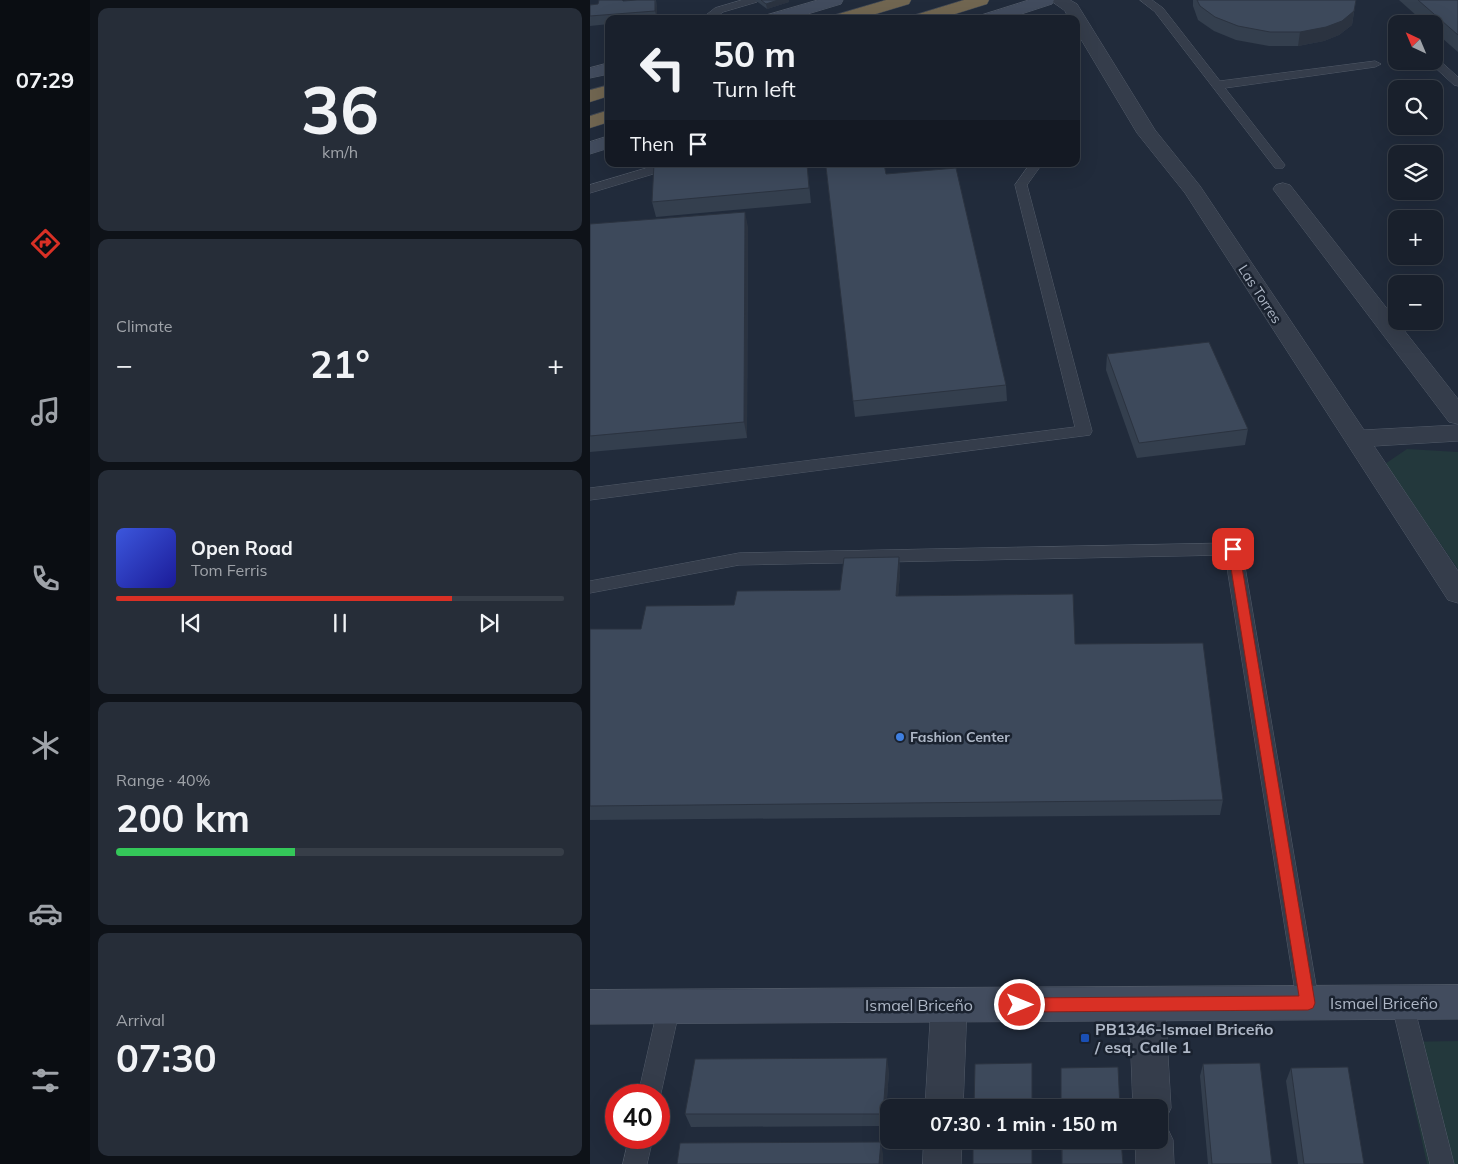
<!DOCTYPE html>
<meta charset="utf-8">
<style>
body{margin:0;font-family:Mulish,sans-serif;background:#262d38;color:#f1f3f6;height:100vh;display:flex;flex-direction:column;font-size:19px;white-space:nowrap}
*{box-sizing:border-box;margin:0}
p{font-size:16px;color:#9fa3a9}
.icon{flex:none;width:28px;height:28px;fill:none;stroke:currentColor;stroke-width:2;stroke-linecap:round;stroke-linejoin:round}
.map{position:relative;flex:1;overflow:hidden}
.drawer{display:flex;flex-direction:column;gap:8px;padding:8px;background:#0e1218;width:500px}
.drawer>*{flex:none}
.banner{position:absolute;left:15px;top:15px;width:475px;height:152px;border-radius:10px;box-shadow:0 5px 20px #0002,0 0 0 1px #373e48;background:#19202c;color:#f1f3f6;overflow:hidden}
.needle{width:32px;rotate:316deg}
.fabs{position:absolute;left:798px;top:15px;display:grid;gap:10px}
.fabs a{display:grid;place-items:center;width:55px;height:55px;border-radius:10px;background:#19202c;box-shadow:0 5px 20px #0002,0 0 0 1px #373e48;font-size:25px}
.speed{position:absolute;left:15px;top:1084px;display:flex;gap:10px;font-size:25px;font-weight:700;text-align:center}
.speed>*{display:grid;place-content:center;width:65px;height:65px;border-radius:50%;background:#19202c;box-shadow:0 5px 20px #0002,0 0 0 1px #373e48;line-height:1}
.speed .limit{border:8px solid #d22;background:#fff;color:#111}
.pin{position:absolute;display:grid;place-items:center;width:42px;height:42px;color:#fff;margin:-21px;border-radius:10px;box-shadow:0 2px 8px #0006}
.me{position:absolute;width:55px;margin:-28px;rotate:90deg;stroke-linejoin:round;filter:drop-shadow(0 0 4px #0008)}
.turn{display:flex;align-items:center;gap:18px;height:105px;padding:0 25px;font-size:22px}
.turn .icon{width:65px;height:65px;stroke-width:2.5}
.turn b{display:block;font-size:35px;line-height:42px}
.then{display:flex;align-items:center;height:48px;padding:0 25px;background:#0003;gap:10px;font-size:19px}
.big{font-size:38px;font-weight:700;line-height:1.1}
.drawer .card{flex:1;display:flex;flex-direction:column;justify-content:center;gap:8px;min-width:0;padding:0 18px;border-radius:10px;background:#262d38}
.drawer .dial{align-items:center;gap:0}
.dial b{font-size:65px;line-height:1}
.song{display:flex;align-items:center;gap:15px}
.cover{width:60px;height:60px;border-radius:8px;background:linear-gradient(135deg,hsl(230 70% 55%),hsl(240 70% 35%))}
.played{height:5px;border-radius:2px;background:linear-gradient(90deg,#d93025 75%,#373e48 75%)}
.keys{display:flex;justify-content:space-around;direction:ltr}
.heat{display:flex;justify-content:space-between;align-items:center;font-size:28px;direction:ltr}
.charge{height:8px;border-radius:4px;background:linear-gradient(90deg,#34c759 40%,#373e48 0)}
.trip{position:absolute;left:290px;top:1099px;width:288px;height:50px;border-radius:10px;background:#19202c;box-shadow:0 5px 20px #0002,0 0 0 1px #373e48;font-weight:700;line-height:50px;text-align:center}
main{display:flex;flex:1;min-height:0}
.tab-bar{display:flex;flex-direction:column;width:90px;justify-content:space-around;align-items:center;background:#0a0d12;color:#9fa3a9}
.tab-bar .icon{width:35px;height:35px}
.tab-bar .active{color:#d93025}
.tab-bar b{font-size:22px;color:#f1f3f6}
.map>svg:first-child{display:block}
.green{fill:#23383c}
.lines{fill:none;stroke-linecap:round;stroke-linejoin:round}
.lane-casing{stroke:#525b69;stroke-width:1}
.street-casing{stroke:#525b69;stroke-width:1}
.secondary-casing{stroke:#525b69;stroke-width:1}
.highway-casing{stroke:#3f4856;stroke-width:1}
.lane{fill:#353d4b;fill-rule:evenodd}
.street{fill:#353d4b;fill-rule:evenodd}
.secondary{fill:#424c5e;fill-rule:evenodd}
.highway{fill:#716651;fill-rule:evenodd}
.wall{fill:#343f4e}
.shaded-wall{fill:#2b3340}
.building{fill:#3d495b;stroke:#2b3340}
.route{fill:#d93025;stroke:#8d1f18}
.shop-dot{fill:#3f7fe0;stroke:#1a222f;stroke-width:2}
.transit-dot{fill:#1a4fb4;stroke:#1a222f;stroke-width:2}
.labels{text-anchor:middle;stroke-width:5;stroke-linejoin:round;paint-order:stroke}
.street-label{font-size:14px;fill:#afb8c7;stroke:#1a222f}
.poi-label{font-size:14px;font-weight:bold;fill:#afb8c7;stroke:#1a222f;text-anchor:start}
.near-street-label{font-size:16px;fill:#afb8c7;stroke:#1a222f}
.near-poi-label{font-size:16px;font-weight:bold;fill:#afb8c7;stroke:#1a222f;text-anchor:start}
</style>
<main>
<nav class="tab-bar">
<b>07:29</b>
<svg class="icon active" aria-label="directions" viewBox="0 0 24 24"><path d="M12 3l9 9-9 9-9-9zM9 14v-3h6M13 9l2 2-2 2"/></svg>
<svg class="icon" aria-label="music" viewBox="0 0 24 24"><path d="M9 18V5l10-2v13"/><circle cx="6" cy="18" r="3"/><circle cx="16" cy="16" r="3"/></svg>
<svg class="icon" aria-label="phone" viewBox="0 0 24 24"><path d="M5 4h4l2 5-3 2q2 4 5 5l2-3 5 2v4C11 20 4 13 5 4z"/></svg>
<svg class="icon" aria-label="climate" viewBox="0 0 24 24"><path d="M12 3v18M4 7l16 10M4 17L20 7"/></svg>
<svg class="icon" aria-label="car" viewBox="0 0 24 24"><path d="M5 17H2v-5l4-1 3-4h7l3 4 3 1v5h-3M9 17h6M6 11h13"/><circle cx="7" cy="17" r="2"/><circle cx="17" cy="17" r="2"/></svg>
<svg class="icon" aria-label="filters" viewBox="0 0 24 24"><path d="M4 7h16M4 17h16"/><circle cx="9" cy="7" r="2"/><circle cx="15" cy="17" r="2"/></svg>
</nav>
<section class="drawer">
<div class="card dial"><b>36</b><p>km/h</p></div>
<div class="card"><p>Climate</p>
<div class="heat"><a>−</a><b class="big">21°</b><a>+</a></div>
</div>
<div class="card">
<div class="song"><i class="cover"></i><div><b>Open Road</b><p>Tom Ferris</p></div></div>
<div class="played"></div>
<div class="keys"><svg class="icon" aria-label="previous" viewBox="0 0 24 24"><path d="M18 5L8 12l10 7zM5 5v14"/></svg><svg class="icon" aria-label="pause" viewBox="0 0 24 24"><path d="M8 5v14M16 5v14"/></svg><svg class="icon" aria-label="next" viewBox="0 0 24 24"><path d="M6 5l10 7-10 7zM19 5v14"/></svg></div>
</div>
<div class="card"><p>Range · 40%</p><b class="big">200 km</b><div class="charge"></div></div>
<div class="card"><p>Arrival</p><b class="big">07:30</b></div>
</section>
<div class="map">
<svg width="868" height="1164" viewBox="0 0 868 1164">
<rect width="100%" height="100%" fill="#212b3b"/>
<g class="green">
<path d="M817,449l51,3v117l-73,-105z"/>
<path d="M868,1041v123h-31l-27,-122z"/>
</g>
<g class="lines">
<defs>
<g id="lane">
<path d="M152,0h16l-1,2 -34,10 -10,7h-12l14,-11z"/>
<path d="M550,0h12l11,8 57,73 155,-20 6,3 -6,3 -150,21 60,77 -2,3h-8l-120,-156z"/>
<path d="M844,58l4,1 20,18v9l-4,-1 -24,-22 -1,-2h5z"/>
<path d="M70,164h26l-2,3 -11,1 -83,25v-8z"/>
<path d="M440,164h12l-15,21 65,246 -2,4 -500,65v-12l485,-61 -60,-242z"/>
<path d="M643,543l6,2 3,4 77,454 -3,7 -8,4 -8,-4 -3,-7 -72,-448 -486,10 -149,28v-12l149,-28z"/>
<path d="M812,991l8,4 3,7 41,162h-24l-39,-162 3,-7z"/>
<path d="M79,996l8,3 3,8 -21,95v-7h-21l20,-88 3,-8z"/>
<path d="M39,1138h24l-6,26h-24z"/>
</g>
<g id="street">
<path d="M460,0h20l7,4 78,126 45,56 164,244 94,-5v16l-84,5 84,125v32l-10,-3 -263,-407 -48,-60 -61,-102v-12h-7l-4,-8z"/>
<path d="M693,183l7,2 168,214v25l-9,-2 -173,-229 -3,-4 3,-4z"/>
<path d="M557,987l13,5 5,12 6,104 -6,13 -5,2 7,4 6,13 1,24h-38l-1,-24h24v-32h-26l-4,-104 5,-12z"/>
<path d="M359,988l13,5 5,12 -4,103h-38l6,-103 5,-12z"/>
<path d="M334,1140h38l-1,24h-38z"/>
</g>
<g id="secondary">
<path d="M228,0h25l-2,4 -50,15h-26l2,-4z"/>
<path d="M439,0h25l-2,4 -46,15h-26l2,-4z"/>
<path d="M19,63v11l-19,4v-10z"/>
<path d="M19,136v12l-19,6v-12z"/>
<path d="M868,985v34l-868,5v-34z"/>
</g>
<g id="highway">
<path d="M296,0h25l-2,4 -50,15h-26l2,-4z"/>
<path d="M374,0h25l-2,4 -48,15h-26l2,-4z"/>
<path d="M19,85v11l-19,6v-12z"/>
<path d="M19,110v12l-19,6v-12z"/>
</g>
</defs>
<use href="#lane" class="lane-casing"/>
<use href="#street" class="street-casing"/>
<use href="#secondary" class="secondary-casing"/>
<use href="#highway" class="highway-casing"/>
<use href="#lane" class="lane"/>
<use href="#street" class="street"/>
<use href="#secondary" class="secondary"/>
<use href="#highway" class="highway"/>
</g>
<g class="wall">
<path d="M66,0l1,8v11h-48v5l-19,2v-21l33,-4z"/>
<path d="M165,0h34v2l-22,7z"/>
<path d="M603,0h163l-4,25 -13,10 -15,6 -26,5h-29l-33,-6 -22,-9 -16,-11 -5,-14z"/>
<path d="M809,0h59v52l-24,-21v-7h-8z"/>
<path d="M217,164l4,39 -155,14 -4,-15z"/>
<path d="M236,167l60,7 120,211 1,16 -152,16z"/>
<path d="M0,224l158,3 -1,211 -157,14z"/>
<path d="M517,354l141,75 -3,16 -108,13 -31,-88z"/>
<path d="M309,557l1,16 -2,23 177,48 148,156 -3,15 -630,5v-191h51l93,-24 106,-15z"/>
<path d="M613,1064l69,100h-64l-8,-88z"/>
<path d="M471,1068l59,40h-59z"/>
<path d="M701,1068l73,96h-66l-12,-83z"/>
<path d="M299,1071l-4,55 -194,1 -6,-13z"/>
<path d="M471,1140h60l2,24h-61z"/>
</g>
<g class="shaded-wall">
<path d="M66,0l1,8v11l-2,-8z"/>
<path d="M188,0h11v2l-22,7 -1,-5z"/>
<path d="M764,11l-2,14 -13,10 -15,6 -26,5 2,-14z"/>
<path d="M155,212l3,15 -1,211 -3,-16z"/>
<path d="M309,557l1,16 -3,38 -1,-15z"/>
<path d="M297,1058l2,13 -4,55 -2,-12z"/>
<path d="M291,1142l2,12v10h-4z"/>
</g>
<g class="building">
<path d="M9,0h23l1,1 14,-1h18v11l-65,5v-11l8,-1z"/>
<path d="M171,0h17l-12,4z"/>
<path d="M607,0h159l-2,11 -12,10 -16,6 -26,5h-30l-32,-6 -23,-9 -15,-11z"/>
<path d="M828,0h40v35z"/>
<path d="M64,164h153l2,24 -157,14z"/>
<path d="M275,164h19l2,10 70,-6 50,217 -153,16 -27,-234z"/>
<path d="M155,212l-1,210 -154,14v-212z"/>
<path d="M619,342l39,87 -109,14 -32,-89z"/>
<path d="M309,557l-3,39 177,-2 2,50 128,-1 20,157 -633,6v-177h51l5,-23 88,-1 3,-14 103,-1 4,-32z"/>
<path d="M297,1058l-4,56h-198l10,-55z"/>
<path d="M442,1063v45h-58l1,-44z"/>
<path d="M670,1063l12,101h-60l-9,-100z"/>
<path d="M528,1067l2,41h-59v-40z"/>
<path d="M758,1067l16,97h-60l-13,-96z"/>
<rect x="383" y="1140" width="59" height="24"/>
<path d="M472,1140h59l2,24h-61z"/>
<path d="M291,1142l-2,22h-202l3,-21z"/>
</g>
<path class="route" d="M643,545l6,4 76,454 -2,5 -5,2 -288,2 -5,-2 -2,-5 2,-5 5,-2 279,-2 -71,-447z"/>
<circle class="shop-dot" cx="310" cy="737" r="5"/>
<rect class="transit-dot" x="490" y="1033" width="10" height="10" rx="2.5"/>
<g class="labels">
<g class="street-label">
<text transform="translate(670 294) rotate(57)" y="5">Las Torres</text>
</g>
<g class="poi-label">
<text x="320" y="742">Fashion Center</text>
</g>
<g class="near-street-label">
<text x="794" y="1009">Ismael Briceño</text>
<text x="329" y="1011">Ismael Briceño</text>
</g>
<g class="near-poi-label">
<text x="505" y="1035">PB1346-Ismael Briceño<tspan x="505" dy="18">/ esq. Calle 1</tspan></text>
</g>
</g>
</svg>
<div class="fabs">
<a><svg class="needle" viewBox="-14 -14 28 28"><path d="M0-13l5 13h-10z" fill="#e53935"/><path d="M0 13l5-13h-10z" fill="#9fa3a9"/></svg></a>
<a><svg class="icon" aria-label="search" viewBox="0 0 24 24"><circle cx="10" cy="10" r="6"/><path d="M15 15l6 6"/></svg></a>
<a><svg class="icon" aria-label="layers" viewBox="0 0 24 24"><path d="M12 4l9 5-9 5-9-5zM3 14l9 5 9-5"/></svg></a>
<a>+</a>
<a>−</a>
</div>
<div class="speed"><div class="limit">40</div></div>
<div class="pin" style="left:643px;top:549px;background:#d93025"><svg class="icon" aria-label="arrive" viewBox="0 0 24 24"><path d="M6 21V4h12l-3 4 3 4H6"/></svg></div>
<svg class="me" style="left:430px;top:1005px" viewBox="-20 -20 40 40"><circle r="17" fill="#d93025" stroke="#fff" stroke-width="3"/><path d="M0-11L8 9 0 5-8 9z" fill="#fff"/></svg>
<div class="trip">07:30 · 1 min · 150 m</div>
<div class="banner">
<div class="turn"><svg class="icon" aria-label="left" viewBox="0 0 24 24"><path d="M17 20v-9H6M10 6l-5 5 5 5"/></svg><div><b>50 m</b>Turn left</div></div>
<div class="then">Then<svg class="icon" aria-label="arrive" viewBox="0 0 24 24"><path d="M6 21V4h12l-3 4 3 4H6"/></svg></div>
</div>
</div>
</main>
